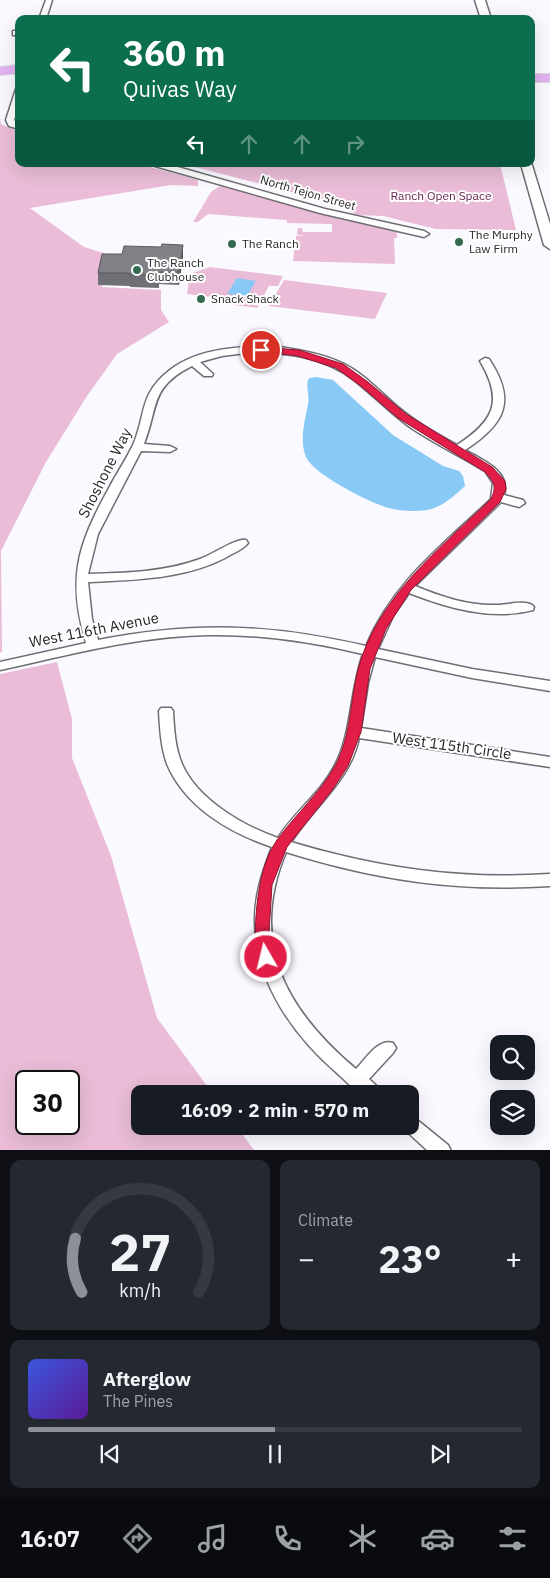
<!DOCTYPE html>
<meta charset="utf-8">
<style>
body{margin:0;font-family:"IBM Plex Sans",sans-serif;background:#242831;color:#f1f3f6;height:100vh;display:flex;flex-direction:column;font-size:19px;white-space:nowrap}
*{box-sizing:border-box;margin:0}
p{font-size:16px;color:#9ea1a6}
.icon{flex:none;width:28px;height:28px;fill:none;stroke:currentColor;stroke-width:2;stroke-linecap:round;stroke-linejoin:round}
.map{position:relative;height:1150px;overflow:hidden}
.sheet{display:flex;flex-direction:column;gap:10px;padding:10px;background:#0d0f14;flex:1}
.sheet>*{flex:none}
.banner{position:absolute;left:15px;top:15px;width:520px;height:152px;border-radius:10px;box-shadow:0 5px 20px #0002;background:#0b6e4f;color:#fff;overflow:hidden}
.tools{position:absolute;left:490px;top:1035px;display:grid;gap:10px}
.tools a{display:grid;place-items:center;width:45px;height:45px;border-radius:10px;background:#171b24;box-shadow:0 5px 20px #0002;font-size:25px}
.speed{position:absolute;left:15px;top:1070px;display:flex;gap:10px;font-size:25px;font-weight:700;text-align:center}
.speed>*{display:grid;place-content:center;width:65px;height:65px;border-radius:50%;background:#171b24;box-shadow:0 5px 20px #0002;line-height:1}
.speed .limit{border:2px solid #111;border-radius:8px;background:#fff;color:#111}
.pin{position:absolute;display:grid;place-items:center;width:42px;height:42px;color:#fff;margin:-21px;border:2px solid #fff;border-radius:50%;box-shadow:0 1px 5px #0007}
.me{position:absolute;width:55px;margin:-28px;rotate:352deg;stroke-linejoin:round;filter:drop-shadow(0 0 4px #0008)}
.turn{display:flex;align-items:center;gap:18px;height:105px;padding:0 25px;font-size:22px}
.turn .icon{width:65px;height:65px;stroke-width:2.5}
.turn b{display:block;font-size:35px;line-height:42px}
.lanes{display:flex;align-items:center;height:48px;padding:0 25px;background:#0003;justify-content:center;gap:25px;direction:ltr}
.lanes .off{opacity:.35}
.big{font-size:38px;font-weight:700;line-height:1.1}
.sheet .tile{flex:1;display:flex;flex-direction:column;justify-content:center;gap:8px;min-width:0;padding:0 18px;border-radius:10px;background:#242831}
.sheet .dial{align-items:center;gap:0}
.dial svg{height:130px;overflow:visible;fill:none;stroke:#363941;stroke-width:7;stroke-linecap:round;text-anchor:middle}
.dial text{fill:#f1f3f6;stroke:none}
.song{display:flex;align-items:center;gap:15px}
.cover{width:60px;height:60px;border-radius:8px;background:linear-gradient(135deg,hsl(230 70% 55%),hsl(270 70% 35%))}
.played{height:5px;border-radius:2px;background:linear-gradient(90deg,#8c9099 50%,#363941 50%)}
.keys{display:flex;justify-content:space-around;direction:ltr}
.heat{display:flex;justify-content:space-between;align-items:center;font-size:28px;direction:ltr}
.sheet .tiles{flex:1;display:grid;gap:10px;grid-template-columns:1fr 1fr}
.tile:last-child{grid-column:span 2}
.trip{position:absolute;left:131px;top:1085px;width:288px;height:50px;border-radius:10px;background:#171b24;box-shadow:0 5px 20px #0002;font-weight:700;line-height:50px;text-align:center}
.tab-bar{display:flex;height:80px;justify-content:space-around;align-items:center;background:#090b0e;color:#9ea1a6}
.tab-bar .icon{width:35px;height:35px}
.tab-bar .active{color:#8c9099}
.tab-bar b{font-size:22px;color:#f1f3f6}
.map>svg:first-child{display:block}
.green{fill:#eabcd7;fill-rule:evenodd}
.water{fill:#88c9f5}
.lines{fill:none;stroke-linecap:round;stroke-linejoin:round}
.minor-casing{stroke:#6e6e74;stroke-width:3}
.tertiary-casing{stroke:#6e6e74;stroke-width:3}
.primary-casing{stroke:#d8d8d8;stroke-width:2}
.minor{fill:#fff;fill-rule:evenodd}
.tertiary{fill:#fff;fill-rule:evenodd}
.primary{fill:#e2b2f2;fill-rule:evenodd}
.wall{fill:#6e7075}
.shaded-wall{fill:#5a5b5f}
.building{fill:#808288;stroke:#5a5b5f}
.route{fill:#e11d48;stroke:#92132f}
.poi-dot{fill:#346a50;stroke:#fff;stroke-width:2}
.labels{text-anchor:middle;stroke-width:4;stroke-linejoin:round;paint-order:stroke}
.far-street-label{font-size:12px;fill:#272629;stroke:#fff}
.far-park-label{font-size:12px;fill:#661c4f;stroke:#fff}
.far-poi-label{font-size:12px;fill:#272629;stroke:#fff;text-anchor:start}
.street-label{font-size:15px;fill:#272629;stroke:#fff}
</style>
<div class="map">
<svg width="550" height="1151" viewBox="0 0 550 1151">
<rect width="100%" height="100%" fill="#faf9ff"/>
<g class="green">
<path d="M0,118l1,6 18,8v32h120l59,16v6l-27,-1 -141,23 54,39 26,8 -8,32 59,3v20l8,12 -52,32 -30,42 -41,66 -45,89 1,101 -2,1z"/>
<path d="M183,164h317l16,66 -80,-1 -53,-13 -26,-1 -19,-11z"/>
<path d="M220,186l177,46v6h-3l1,26 -102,-3 3,-25h10l-9,-1 1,-7h4l1,4h29v-8l-45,-1v-3l-79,-6 -10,8h-5l18,-30z"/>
<path d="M210,267l73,9 -5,10h-9l-12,22 -39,-5 4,-7 -11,3 1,-2 -25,-3 3,-20z"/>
<path d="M284,280l103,13 -12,26 -106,-13z"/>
<path d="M57,662l15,57v39l39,98 46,162 56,76h-73v32h96l18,24h-254v-476zM26,1081h43v43h-43z"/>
</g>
<g class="water">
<path d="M237,278l19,3 -9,15 -20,-2z"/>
<path d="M316,377l17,3 60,55 50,31 16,5 4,5 2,10c-11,10 -24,22 -38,24 -12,2 -27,1 -38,-2 -19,-5 -76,-34 -83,-51 -7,-17 -1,-36 2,-53 2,-8 -3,-18 1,-26z"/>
</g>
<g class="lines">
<defs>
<g id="minor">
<path d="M46,0h6l-6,19h-7z"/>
<rect x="13" y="31" width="6" height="4"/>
<path d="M16,89h3v16l-5,15 5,4v5l-10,-3 -3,-6z"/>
<path d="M154,164h13l158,45 99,22 5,3 -5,3 -104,-24 -165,-47z"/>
<path d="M272,346c24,3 48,7 70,17 22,10 39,30 57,45 18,15 37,26 58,37 37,-24 47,-44 23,-84l5,-3 4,1c28,42 16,65 -24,91 17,10 46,21 39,45l19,5 2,3 -6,4 -18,-5 -86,84c27,11 53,20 82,19 10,0 31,-6 37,2l-1,3c-42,11 -85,-2 -124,-17l-16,23 -15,33 94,20 78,12v10l-78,-13 -97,-21 -7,26 -7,45 189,29v10l-191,-29c-9,43 -45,68 -68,104 87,26 168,38 259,32v12c-95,6 -174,-6 -264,-34 -38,91 0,158 70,217 10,-10 22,-31 37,-26l3,5 -3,5 -24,26 11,10 3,5c-7,0 -17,2 -23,-1 -8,-5 -16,-14 -23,-20 -43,-37 -81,-90 -82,-149 -1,-27 7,-51 17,-77 -42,-14 -87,-40 -105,-83 -6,-17 -7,-35 -8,-53l2,-3h10l2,3c1,18 2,37 9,53 15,35 61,62 96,74 16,-26 43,-45 57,-73 17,-32 15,-75 28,-111 -50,-12 -102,-20 -154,-19 -71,1 -140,20 -209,35v-8l86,-19c-19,-64 -9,-97 23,-155 7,-14 17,-28 24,-43 14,-32 5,-50 37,-75 28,-22 69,-23 102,-24zM246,353c39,-1 77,3 108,27 18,14 34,31 53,45 24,17 52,30 78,46l8,12 -2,16c-48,46 -98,83 -125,147 -96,-22 -171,-25 -268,-6l-6,-21 -4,-37c48,-2 102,-3 144,-28 6,-3 12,-6 16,-11l-2,-3c-10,-2 -34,15 -46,19 -35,13 -75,14 -112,15l10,-40 43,-83 29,1 6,-3 -6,-3 -26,-2c15,-38 5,-56 48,-78l12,10h8l1,-2 -13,-12 22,-6z"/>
<path d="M410,1116l6,3 32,26 3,6h-23l-24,-22 -2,-3h8z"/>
</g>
<g id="tertiary">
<path d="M475,0h10l6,19h-10z"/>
<path d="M531,162l19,62v25l-6,-4 -23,-81h10z"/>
</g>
<g id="primary">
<path d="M19,65v8l-19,2v-8z"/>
<rect x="531" y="74" width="19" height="8"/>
</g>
</defs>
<use href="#minor" class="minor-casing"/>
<use href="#tertiary" class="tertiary-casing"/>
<use href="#primary" class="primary-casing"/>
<use href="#minor" class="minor"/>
<use href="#tertiary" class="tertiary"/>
<use href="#primary" class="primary"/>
</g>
<path class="wall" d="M161,247l22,10 -4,28 -20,-1v4l-29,-1v-1l-32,-1v-12l24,-19z"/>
<path class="shaded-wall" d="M183,245v12l-4,28v-13z"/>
<path class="building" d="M162,244l21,1 -4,27h-20l-1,3h-29l1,-2h-32l4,-19h20l2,-8 37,1z"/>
<path class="route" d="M261,347l38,3 44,14 25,18 38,32 86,53 13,14 1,8 -6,13 -89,88 -25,39 -16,40 -9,63 -13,34 -15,23 -46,58 -15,38 -3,48 4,24 -2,4 -5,2 -5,-2c-7,-13 -6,-31 -5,-45 2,-25 6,-54 21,-76 18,-25 43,-47 58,-74 16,-30 15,-64 23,-96 18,-72 83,-122 133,-171 6,-13 3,-17 -6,-27l-87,-54 -37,-32 -25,-18 -38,-12 -40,-5 -1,-1z"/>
<g class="poi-dot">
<circle cx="459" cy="242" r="5"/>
<circle cx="232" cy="244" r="5"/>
<circle cx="137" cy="270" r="5"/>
<circle cx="201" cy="299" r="5"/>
</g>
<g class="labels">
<g class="far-street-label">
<text transform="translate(308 193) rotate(16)" y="4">North Tejon Street</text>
</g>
<g class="far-park-label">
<text x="441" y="200">Ranch Open Space</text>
</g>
<g class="far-poi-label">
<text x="469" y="239">The Murphy<tspan x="469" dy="14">Law Firm</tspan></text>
<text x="242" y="248">The Ranch</text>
<text x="147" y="267">The Ranch<tspan x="147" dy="14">Clubhouse</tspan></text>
<text x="211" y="303">Snack Shack</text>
</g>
<g class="street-label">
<text transform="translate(105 473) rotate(-63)" y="5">Shoshone Way</text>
<text transform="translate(94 630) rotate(-11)" y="5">West 116th Avenue</text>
<text transform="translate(452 746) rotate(8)" y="5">West 115th Circle</text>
</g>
</g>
</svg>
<div class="tools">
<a><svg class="icon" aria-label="search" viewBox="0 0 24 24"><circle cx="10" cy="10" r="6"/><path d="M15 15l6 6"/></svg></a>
<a><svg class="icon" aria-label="layers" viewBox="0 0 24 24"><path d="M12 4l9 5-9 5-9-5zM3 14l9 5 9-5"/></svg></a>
</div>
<div class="speed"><div class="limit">30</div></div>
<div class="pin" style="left:261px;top:350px;background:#d93025"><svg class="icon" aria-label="arrive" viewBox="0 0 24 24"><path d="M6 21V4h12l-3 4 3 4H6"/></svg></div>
<svg class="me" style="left:266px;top:957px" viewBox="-20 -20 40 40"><circle r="17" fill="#e11d48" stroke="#fff" stroke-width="3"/><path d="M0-11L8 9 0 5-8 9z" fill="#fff"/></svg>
<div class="trip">16:09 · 2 min · 570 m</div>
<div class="banner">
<div class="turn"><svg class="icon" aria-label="left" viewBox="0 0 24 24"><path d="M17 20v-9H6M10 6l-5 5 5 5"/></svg><div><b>360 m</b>Quivas Way</div></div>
<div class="lanes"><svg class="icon" aria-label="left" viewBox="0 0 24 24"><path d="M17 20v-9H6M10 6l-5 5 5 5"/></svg><svg class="icon off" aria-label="ahead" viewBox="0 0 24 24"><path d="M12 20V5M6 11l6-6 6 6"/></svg><svg class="icon off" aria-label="ahead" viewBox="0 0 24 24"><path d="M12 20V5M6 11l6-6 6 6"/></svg><svg class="icon off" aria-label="right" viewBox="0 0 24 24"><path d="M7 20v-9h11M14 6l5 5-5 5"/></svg></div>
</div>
</div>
<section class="sheet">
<div class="tiles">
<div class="tile dial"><svg viewBox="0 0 100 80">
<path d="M14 69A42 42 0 1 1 86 69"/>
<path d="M14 69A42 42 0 0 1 10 36" stroke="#8c9099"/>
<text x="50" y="56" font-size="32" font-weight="700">27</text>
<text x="50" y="72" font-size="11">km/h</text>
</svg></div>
<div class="tile"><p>Climate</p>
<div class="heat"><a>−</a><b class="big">23°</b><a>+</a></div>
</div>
<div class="tile">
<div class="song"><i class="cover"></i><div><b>Afterglow</b><p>The Pines</p></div></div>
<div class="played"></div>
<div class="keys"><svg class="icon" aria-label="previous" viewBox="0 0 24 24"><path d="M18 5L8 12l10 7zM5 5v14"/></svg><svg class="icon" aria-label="pause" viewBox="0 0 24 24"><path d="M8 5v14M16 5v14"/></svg><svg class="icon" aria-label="next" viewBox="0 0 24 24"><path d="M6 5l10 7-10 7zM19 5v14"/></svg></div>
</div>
</div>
</section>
<nav class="tab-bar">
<b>16:07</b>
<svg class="icon active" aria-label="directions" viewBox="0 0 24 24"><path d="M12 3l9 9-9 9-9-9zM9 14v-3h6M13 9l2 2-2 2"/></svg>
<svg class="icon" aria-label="music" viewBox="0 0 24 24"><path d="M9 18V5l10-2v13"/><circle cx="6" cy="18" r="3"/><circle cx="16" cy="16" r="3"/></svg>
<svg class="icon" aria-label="phone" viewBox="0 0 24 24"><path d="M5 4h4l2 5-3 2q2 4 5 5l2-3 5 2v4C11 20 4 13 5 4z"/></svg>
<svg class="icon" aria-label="climate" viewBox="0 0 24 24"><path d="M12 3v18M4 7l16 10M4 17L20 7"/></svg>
<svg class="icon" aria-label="car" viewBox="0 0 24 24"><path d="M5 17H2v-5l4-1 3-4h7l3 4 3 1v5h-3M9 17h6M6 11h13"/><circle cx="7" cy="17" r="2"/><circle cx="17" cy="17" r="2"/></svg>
<svg class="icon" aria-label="filters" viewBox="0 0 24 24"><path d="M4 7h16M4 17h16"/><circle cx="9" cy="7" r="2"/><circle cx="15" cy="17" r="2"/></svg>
</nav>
